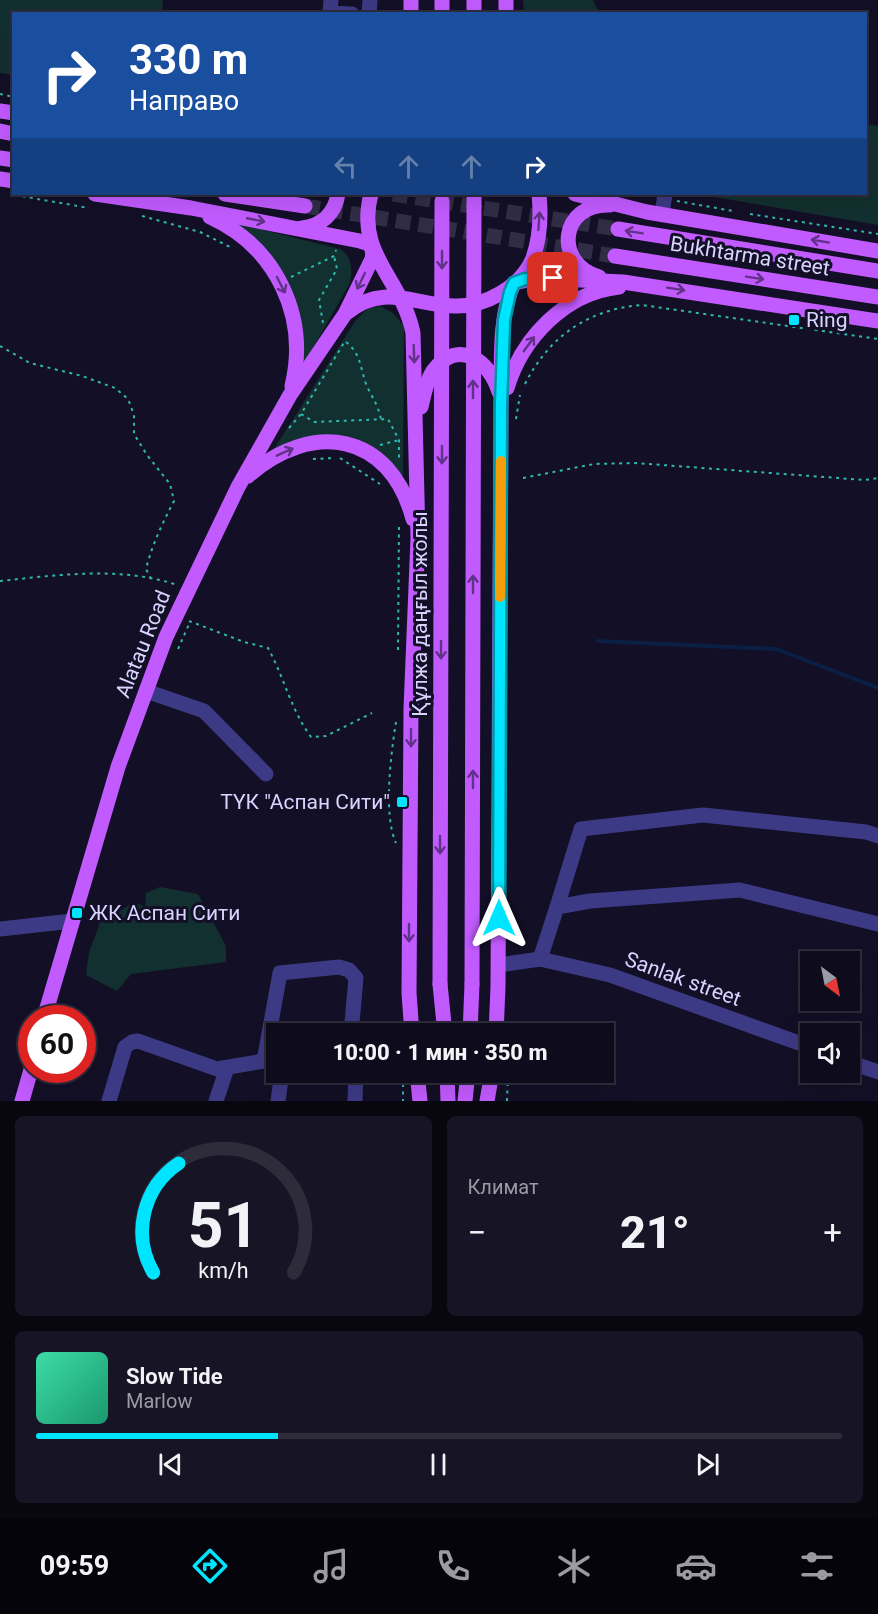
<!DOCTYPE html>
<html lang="ru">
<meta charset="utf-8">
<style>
body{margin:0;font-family:Roboto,sans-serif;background:#171425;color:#f1f3f6;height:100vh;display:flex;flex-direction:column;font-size:22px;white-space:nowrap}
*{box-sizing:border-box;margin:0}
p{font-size:20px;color:#9b9ba3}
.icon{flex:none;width:33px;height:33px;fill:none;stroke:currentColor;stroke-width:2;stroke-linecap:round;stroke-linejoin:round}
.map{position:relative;height:1101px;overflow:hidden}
.panel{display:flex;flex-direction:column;gap:15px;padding:15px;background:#08060f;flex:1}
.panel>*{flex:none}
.hud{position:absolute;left:12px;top:12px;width:855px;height:183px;border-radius:0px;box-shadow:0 6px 24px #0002,0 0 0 2px #2e2b3b;background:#1a4fa0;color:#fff;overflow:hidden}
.needle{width:39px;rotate:148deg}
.buttons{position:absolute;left:800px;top:951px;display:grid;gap:12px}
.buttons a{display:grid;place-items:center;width:60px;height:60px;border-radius:0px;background:#0e0b1c;box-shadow:0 6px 24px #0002,0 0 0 2px #2e2b3b;font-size:30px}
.speed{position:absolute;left:18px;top:1005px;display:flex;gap:12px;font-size:30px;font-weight:700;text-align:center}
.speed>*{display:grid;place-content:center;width:78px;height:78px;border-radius:50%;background:#0e0b1c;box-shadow:0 6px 24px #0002,0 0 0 2px #2e2b3b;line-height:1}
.speed .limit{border:9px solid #d22;background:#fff;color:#111}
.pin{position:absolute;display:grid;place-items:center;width:51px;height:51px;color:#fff;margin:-26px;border-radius:12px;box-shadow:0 3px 9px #0006}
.me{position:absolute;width:66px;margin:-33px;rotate:0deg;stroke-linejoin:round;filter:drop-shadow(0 0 4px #0008)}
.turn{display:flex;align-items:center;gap:21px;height:126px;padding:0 18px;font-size:27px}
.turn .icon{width:78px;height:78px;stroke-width:2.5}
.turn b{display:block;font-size:42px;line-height:51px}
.lanes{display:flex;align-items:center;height:57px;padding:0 18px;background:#0003;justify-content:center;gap:30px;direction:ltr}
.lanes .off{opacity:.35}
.big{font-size:45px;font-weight:800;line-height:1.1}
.panel .card{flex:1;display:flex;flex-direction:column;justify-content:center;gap:9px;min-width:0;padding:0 21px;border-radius:9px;background:#171425}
.panel .dial{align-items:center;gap:0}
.dial svg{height:156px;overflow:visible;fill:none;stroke:#2e2b3b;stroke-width:7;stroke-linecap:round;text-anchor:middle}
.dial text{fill:#f1f3f6;stroke:none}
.song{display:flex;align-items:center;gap:18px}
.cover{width:72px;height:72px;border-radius:9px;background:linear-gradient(135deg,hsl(160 70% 55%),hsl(160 70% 35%))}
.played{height:6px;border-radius:3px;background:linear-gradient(90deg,#00e5ff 30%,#2e2b3b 30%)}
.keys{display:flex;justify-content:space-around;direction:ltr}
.heat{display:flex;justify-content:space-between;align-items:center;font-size:33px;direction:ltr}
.panel .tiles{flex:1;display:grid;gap:15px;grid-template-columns:1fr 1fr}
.card:last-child{grid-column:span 2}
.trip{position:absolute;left:266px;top:1023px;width:348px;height:60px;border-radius:0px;background:#0e0b1c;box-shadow:0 6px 24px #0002,0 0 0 2px #2e2b3b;font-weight:800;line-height:60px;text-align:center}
.dock{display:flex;height:96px;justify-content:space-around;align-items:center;background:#06040b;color:#9b9ba3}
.dock .icon{width:42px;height:42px}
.dock .selected{color:#00e5ff}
.dock b{font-size:27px;color:#f1f3f6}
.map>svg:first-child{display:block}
.green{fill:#12302f}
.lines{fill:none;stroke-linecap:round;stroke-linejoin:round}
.stream{stroke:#0a1f44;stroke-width:4}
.major-tunnel{stroke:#312d47;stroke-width:15;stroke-dasharray:15 8;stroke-linecap:butt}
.path{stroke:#2fb8b0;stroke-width:2;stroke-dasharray:3 4.5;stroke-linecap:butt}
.minor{stroke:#3d3a85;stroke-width:15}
.major{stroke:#c25bff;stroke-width:15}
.major-bridge{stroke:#c25bff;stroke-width:15}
.oneway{stroke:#623188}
.route-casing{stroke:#0095a6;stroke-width:15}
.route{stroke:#00e5ff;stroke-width:10}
.slow{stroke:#f59e0b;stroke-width:10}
.poi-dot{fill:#00e5ff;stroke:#130f26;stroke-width:2}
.labels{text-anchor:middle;stroke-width:6;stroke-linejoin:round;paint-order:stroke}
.street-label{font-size:21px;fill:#d9d4ff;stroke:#130f26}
.poi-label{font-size:21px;fill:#d9d4ff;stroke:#130f26;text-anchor:start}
</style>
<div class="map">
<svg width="878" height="1101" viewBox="0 0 878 1101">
<rect width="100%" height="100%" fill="#130f26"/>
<g class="green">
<path d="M0,0h163l-1,13 -148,1 -1,61 -13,-2z"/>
<path d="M523,0h70l6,13h-75z"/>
<path d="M866,124l12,2v99l-181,-31h169z"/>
<path d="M231,222l109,27c13,8 13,23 9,36l-47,82 -9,-71z"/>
<path d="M380,306l13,7 11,13 -1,151c-38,-47 -75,-52 -129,-28l82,-129 11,-11z"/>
<path d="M160,887l38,7 28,52v16l-95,12 -14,17 -31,-16 3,-23 10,-26v-13l16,1 19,-12 11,5 1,-14z"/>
</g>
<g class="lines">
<path class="stream" d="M598,641l178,8 102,39"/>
<g class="major-tunnel">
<path d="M393,194l225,35"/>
<path d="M305,206l310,50"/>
</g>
<g class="path">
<path d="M0,94l14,3"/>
<path d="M15,195l74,13"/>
<path d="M677,201l56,10"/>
<path d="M750,214l128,20"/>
<path d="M142,216l58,16 32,16"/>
<path d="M291,277l43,-21 2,-6"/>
<path d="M323,323l-4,-23 18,-31 -3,-13"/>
<path d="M346,342c15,12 14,25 20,42 6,14 11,18 15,35"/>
<path d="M0,346l30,17 52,13 33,12 13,11 6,16v19l13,21 23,29 4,17c-12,23 -22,44 -28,68l5,10"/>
<path d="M525,384c24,-48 64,-75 117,-79l236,34"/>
<path d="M301,414l13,8 74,-3 11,21v22"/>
<path d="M516,419l4,-24"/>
<path d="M289,428l12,-14 44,-73"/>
<path d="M380,445l19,-5"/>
<path d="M340,458l40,26"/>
<path d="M313,459l22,-1"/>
<path d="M523,478l71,-14 41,-1 230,17 13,-2"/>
<path d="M0,581c58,-6 121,-15 177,4"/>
<path d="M189,621l55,21 24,6c16,29 23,62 43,89l15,-1 46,-23"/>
<path d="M178,649l12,-27"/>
<path d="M398,650l1,-126"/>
<path d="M396,722c-5,31 -13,93 0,121"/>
<path d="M403,1084v17"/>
<path d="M507,1101l1,-29"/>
</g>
<g class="minor">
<path d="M331,0l-1,13 22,1"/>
<path d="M369,14l1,-14"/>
<path d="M662,214l3,-20"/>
<path d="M146,691l58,20 62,63"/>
<path d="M557,907l24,-78 122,-14 163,17 12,4"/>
<path d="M0,929l72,-8"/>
<path d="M540,959l17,-52 33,-6 150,-11 138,34"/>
<path d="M499,965l41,-6 70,16 200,72"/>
<path d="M849,1062l29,10"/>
<path d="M276,1064l-12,-3 16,-88 59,-6 10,3 7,8 -5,56"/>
<path d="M109,1101l16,-54 7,-5 6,-1 79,28 47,-8"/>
<path d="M216,1101l11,-33"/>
<path d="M278,1101l4,-29"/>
<path d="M355,1101l1,-29"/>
</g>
<g class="major">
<path d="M411,0v14"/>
<path d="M442,0v14"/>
<path d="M474,0v14"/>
<path d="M506,0v14"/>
<path d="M0,111l14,2"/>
<path d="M0,131l14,3"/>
<path d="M0,158l14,2"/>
<path d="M0,179l14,2"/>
<path d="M225,194l80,12"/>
<path d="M371,194c-16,61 31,84 42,139l5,205 -7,171 -2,284 3,41"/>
<path d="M474,194v12"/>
<path d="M575,194l72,18 231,39"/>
<path d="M210,217c66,30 99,99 82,169"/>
<path d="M302,228c20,-2 33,-15 36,-34"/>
<path d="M618,229l260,42"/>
<path d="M615,256l263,41"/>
<path d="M599,277c-46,-14 -39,-74 11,-72"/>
<path d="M348,312c36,-29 66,-7 106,-6 31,1 67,-19 79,-48 7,-20 8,-44 6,-64"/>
<path d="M507,388c15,-50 58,-95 112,-101"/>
<path d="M421,407c3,-12 5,-26 12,-36 25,-34 57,-10 66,21"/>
<path d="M248,476c64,-56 142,-44 165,43"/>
<path d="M440,984l5,50"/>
<path d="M44,1018l74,-251 48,-130 72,-150 52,-92 55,-81 27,-55 1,-6 -3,-9 -10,-3 -169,-33 -96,-14"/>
<path d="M470,1034l2,-50"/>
<path d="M496,1034l2,-47 3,-583c1,-38 -3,-87 13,-121l23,-5 86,4 255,39"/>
<path d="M417,1072l3,29"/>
<path d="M447,1072l1,29"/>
<path d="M22,1101l10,-35"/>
<path d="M465,1101l3,-29"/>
<path d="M487,1101l5,-29"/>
</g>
<g class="major-bridge">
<path d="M440,984l2,-783"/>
<path d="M472,984l2,-778"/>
</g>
</g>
<defs><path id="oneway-shaft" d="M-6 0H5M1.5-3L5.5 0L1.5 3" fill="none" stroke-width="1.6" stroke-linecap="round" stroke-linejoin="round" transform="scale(1.5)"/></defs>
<g class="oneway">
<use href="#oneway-shaft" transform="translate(256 220) rotate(11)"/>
<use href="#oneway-shaft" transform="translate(539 221) rotate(-86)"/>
<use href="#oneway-shaft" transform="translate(634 232) rotate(-171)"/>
<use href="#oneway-shaft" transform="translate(820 241) rotate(-170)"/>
<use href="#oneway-shaft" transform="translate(442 260) rotate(90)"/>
<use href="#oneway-shaft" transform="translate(755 278) rotate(9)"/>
<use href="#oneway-shaft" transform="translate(361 281) rotate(116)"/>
<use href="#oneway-shaft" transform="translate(281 285) rotate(63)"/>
<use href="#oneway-shaft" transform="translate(676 289) rotate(9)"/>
<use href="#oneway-shaft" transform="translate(529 344) rotate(-54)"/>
<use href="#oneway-shaft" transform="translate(414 354) rotate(88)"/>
<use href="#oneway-shaft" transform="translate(473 389) rotate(-90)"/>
<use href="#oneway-shaft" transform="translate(285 452) rotate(-24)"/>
<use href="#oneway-shaft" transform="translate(442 455) rotate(90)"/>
<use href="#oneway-shaft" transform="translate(473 584) rotate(-90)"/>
<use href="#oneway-shaft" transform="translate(441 650) rotate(90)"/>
<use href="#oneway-shaft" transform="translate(411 738) rotate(90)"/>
<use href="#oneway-shaft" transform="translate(473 779) rotate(-90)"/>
<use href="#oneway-shaft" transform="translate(440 845) rotate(90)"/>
<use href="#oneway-shaft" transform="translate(409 933) rotate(90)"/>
</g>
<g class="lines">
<defs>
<path id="route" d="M499,918l2,-514 3,-84 6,-28 4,-9 11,-4 28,-1"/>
</defs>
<use href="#route" class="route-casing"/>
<use href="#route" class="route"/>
<path class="slow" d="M500,597l1,-136"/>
</g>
<g class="poi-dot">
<rect x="788" y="314" width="12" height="12" rx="3"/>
<rect x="396" y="796" width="12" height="12" rx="3"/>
<rect x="71" y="907" width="12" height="12" rx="3"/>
</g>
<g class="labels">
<g class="street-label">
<text transform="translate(750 256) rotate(9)" y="7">Bukhtarma street</text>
<text transform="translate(420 614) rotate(-90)" y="7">Құлжа даңғыл жолы</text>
<text transform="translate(143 644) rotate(-68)" y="7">Alatau Road</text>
<text transform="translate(683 979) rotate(20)" y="7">Sanlak street</text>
</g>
<g class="poi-label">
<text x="806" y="327">Ring</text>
<text x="390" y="809" text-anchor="end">ТҮК "Аспан Сити"</text>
<text x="89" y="920">ЖК Аспан Сити</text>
</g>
</g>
</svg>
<div class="buttons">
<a><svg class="needle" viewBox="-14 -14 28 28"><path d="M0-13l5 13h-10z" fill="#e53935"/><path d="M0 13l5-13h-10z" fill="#9b9ba3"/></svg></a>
<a><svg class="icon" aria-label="sound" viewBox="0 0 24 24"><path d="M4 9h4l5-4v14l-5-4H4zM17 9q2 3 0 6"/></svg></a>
</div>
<div class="speed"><div class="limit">60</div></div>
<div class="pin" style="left:553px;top:278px;background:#d93025"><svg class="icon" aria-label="arrive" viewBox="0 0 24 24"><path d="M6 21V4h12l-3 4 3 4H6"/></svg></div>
<svg class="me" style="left:499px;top:918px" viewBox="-20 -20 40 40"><path d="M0-17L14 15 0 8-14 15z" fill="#00e5ff" stroke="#fff" stroke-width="4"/></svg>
<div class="trip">10:00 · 1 мин · 350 m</div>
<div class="hud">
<div class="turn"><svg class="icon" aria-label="right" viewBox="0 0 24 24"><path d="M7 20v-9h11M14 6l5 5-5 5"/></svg><div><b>330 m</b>Направо</div></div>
<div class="lanes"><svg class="icon off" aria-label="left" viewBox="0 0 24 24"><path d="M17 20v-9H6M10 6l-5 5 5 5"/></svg><svg class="icon off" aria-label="ahead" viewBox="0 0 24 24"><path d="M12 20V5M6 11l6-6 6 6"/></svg><svg class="icon off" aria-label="ahead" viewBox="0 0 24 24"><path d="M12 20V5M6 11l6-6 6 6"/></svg><svg class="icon" aria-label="right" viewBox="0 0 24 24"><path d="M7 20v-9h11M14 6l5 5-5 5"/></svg></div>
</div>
</div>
<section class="panel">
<div class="tiles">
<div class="card dial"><svg viewBox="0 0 100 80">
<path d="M14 69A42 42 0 1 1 86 69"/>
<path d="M14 69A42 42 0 0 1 27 13" stroke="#00e5ff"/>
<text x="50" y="56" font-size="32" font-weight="700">51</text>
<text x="50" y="72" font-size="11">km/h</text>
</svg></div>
<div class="card"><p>Климат</p>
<div class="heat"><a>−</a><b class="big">21°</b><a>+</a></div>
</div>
<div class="card">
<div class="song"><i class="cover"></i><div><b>Slow Tide</b><p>Marlow</p></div></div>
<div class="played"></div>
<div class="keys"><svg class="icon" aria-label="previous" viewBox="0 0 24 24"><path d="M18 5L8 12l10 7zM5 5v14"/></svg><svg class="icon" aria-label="pause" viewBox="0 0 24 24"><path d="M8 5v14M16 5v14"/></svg><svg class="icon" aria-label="next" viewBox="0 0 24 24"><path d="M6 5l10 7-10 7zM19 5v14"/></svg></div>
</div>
</div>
</section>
<nav class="dock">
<b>09:59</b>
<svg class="icon selected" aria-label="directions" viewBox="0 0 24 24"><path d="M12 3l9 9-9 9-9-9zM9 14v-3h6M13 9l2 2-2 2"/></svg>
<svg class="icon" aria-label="music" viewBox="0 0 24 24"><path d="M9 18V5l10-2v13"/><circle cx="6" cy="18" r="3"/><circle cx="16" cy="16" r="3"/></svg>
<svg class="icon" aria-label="phone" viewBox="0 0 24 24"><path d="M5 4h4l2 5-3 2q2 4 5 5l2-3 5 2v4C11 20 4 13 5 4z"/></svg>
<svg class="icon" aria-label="climate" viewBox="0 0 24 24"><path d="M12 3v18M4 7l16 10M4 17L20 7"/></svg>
<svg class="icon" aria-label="car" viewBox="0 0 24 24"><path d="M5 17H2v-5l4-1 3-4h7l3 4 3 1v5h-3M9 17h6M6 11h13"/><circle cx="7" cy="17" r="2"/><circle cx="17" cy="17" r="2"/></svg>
<svg class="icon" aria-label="filters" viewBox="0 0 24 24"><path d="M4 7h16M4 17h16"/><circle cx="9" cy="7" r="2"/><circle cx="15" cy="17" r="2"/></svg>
</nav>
